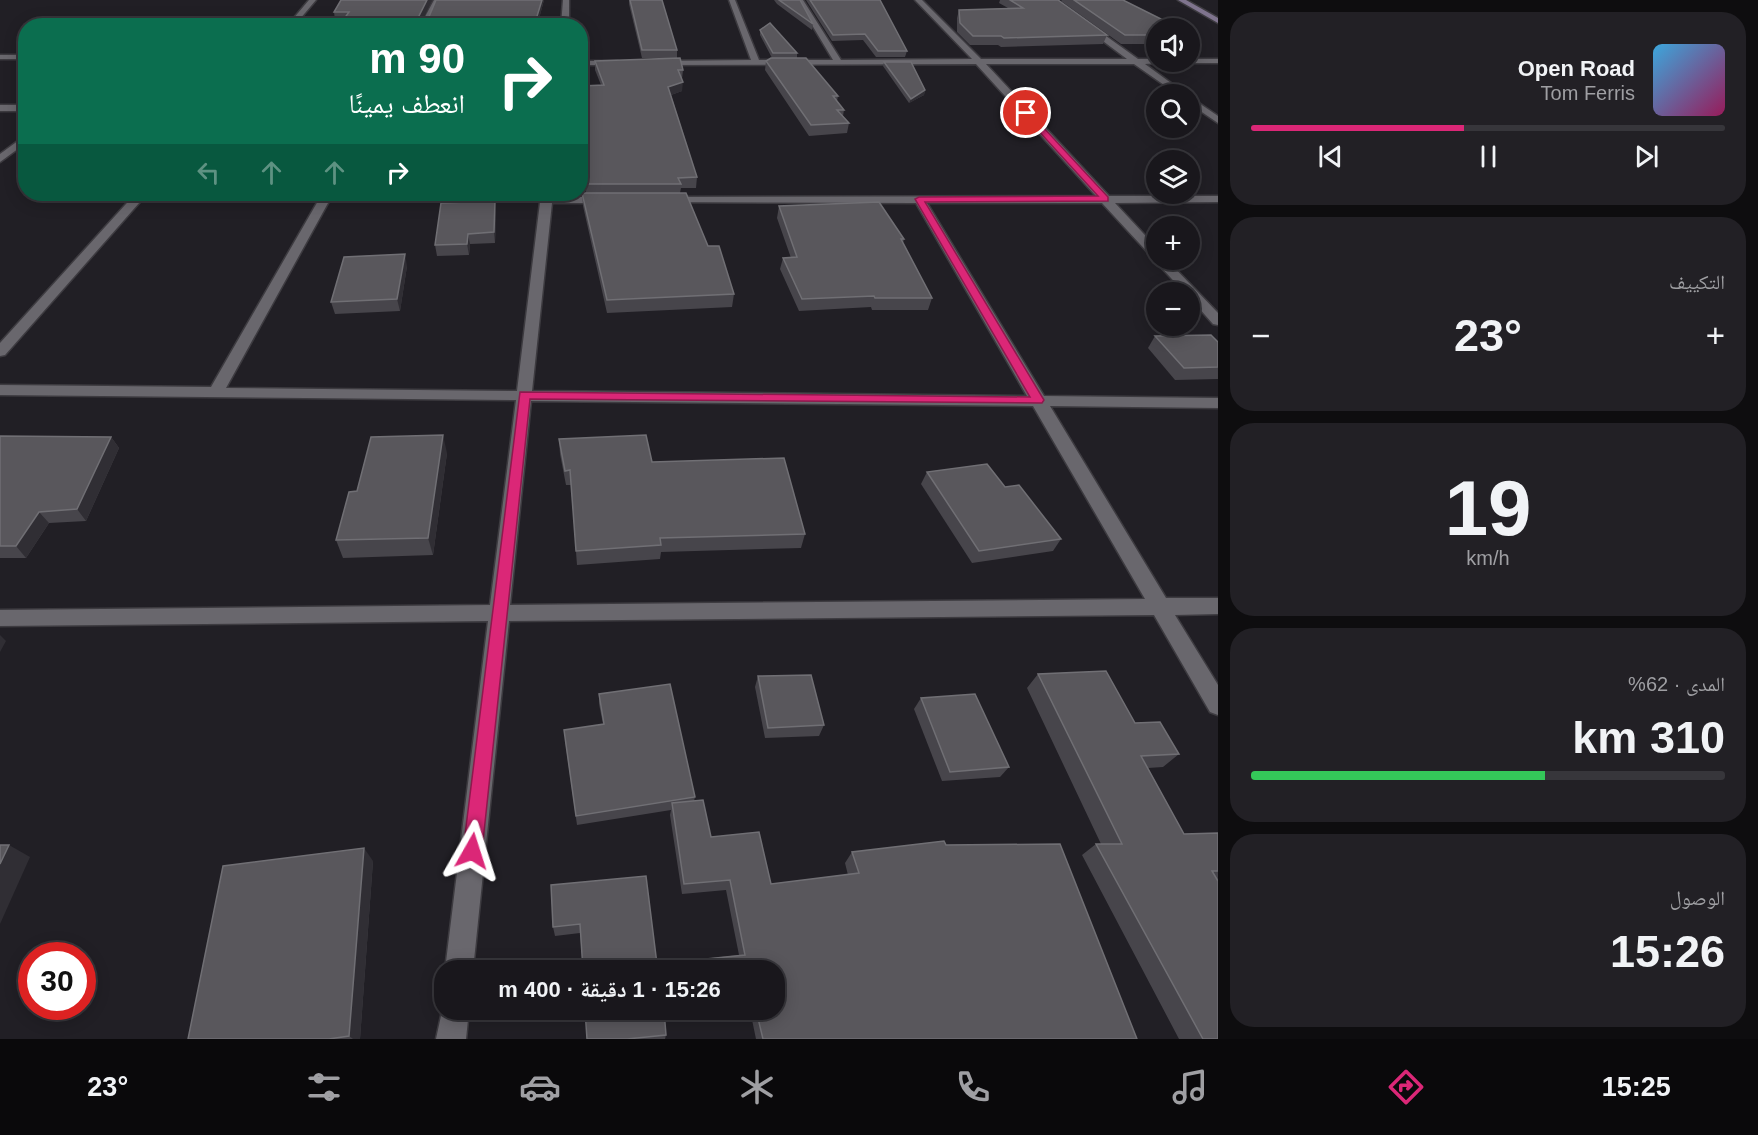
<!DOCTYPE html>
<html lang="ar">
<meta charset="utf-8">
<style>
body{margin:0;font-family:Helvetica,"Noto Naskh Arabic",sans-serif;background:#222025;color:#f1f3f6;direction:rtl;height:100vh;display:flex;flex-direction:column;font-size:22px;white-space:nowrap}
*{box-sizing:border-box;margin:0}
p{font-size:20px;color:#9f9fa3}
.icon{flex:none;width:33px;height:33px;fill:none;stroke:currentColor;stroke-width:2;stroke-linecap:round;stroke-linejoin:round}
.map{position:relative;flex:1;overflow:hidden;direction:ltr}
.drawer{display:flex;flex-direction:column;gap:12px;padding:12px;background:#0e0d0f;width:540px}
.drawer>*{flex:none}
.hud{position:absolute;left:18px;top:18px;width:570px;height:183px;border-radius:24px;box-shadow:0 3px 15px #0003,0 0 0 2px #37363b;direction:rtl;background:#0b6e4f;color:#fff;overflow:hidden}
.buttons{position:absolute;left:1146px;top:18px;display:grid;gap:12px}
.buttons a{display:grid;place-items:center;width:54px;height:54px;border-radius:50%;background:#19171c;box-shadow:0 3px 15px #0003,0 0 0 2px #37363b;font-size:30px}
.speed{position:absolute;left:18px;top:942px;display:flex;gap:12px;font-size:30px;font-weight:700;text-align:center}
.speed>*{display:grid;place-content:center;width:78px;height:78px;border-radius:50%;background:#19171c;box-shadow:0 3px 15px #0003,0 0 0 2px #37363b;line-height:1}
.speed .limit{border:9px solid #d22;background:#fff;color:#111}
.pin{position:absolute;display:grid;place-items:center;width:51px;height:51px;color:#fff;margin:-26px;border:3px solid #fff;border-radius:50%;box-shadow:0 2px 6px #0007}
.me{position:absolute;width:66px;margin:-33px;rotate:6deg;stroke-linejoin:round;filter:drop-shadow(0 0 4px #0008)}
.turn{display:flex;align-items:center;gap:21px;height:126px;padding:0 24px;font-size:27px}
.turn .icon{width:78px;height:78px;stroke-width:2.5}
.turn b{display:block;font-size:42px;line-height:51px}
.lanes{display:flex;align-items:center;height:57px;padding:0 24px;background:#0003;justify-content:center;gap:30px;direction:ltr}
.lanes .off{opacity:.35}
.big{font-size:45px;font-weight:700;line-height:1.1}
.drawer .card{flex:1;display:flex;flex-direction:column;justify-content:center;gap:9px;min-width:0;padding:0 21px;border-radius:24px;background:#222025}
.drawer .dial{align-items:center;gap:0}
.dial b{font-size:78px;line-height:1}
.song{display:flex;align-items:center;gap:18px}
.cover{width:72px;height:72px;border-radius:9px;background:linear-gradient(135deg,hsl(200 70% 55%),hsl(330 70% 35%))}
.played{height:6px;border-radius:3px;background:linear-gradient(90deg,#db2777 45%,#37363b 45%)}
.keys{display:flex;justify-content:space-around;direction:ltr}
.heat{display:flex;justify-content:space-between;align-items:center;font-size:33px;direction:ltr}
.charge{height:9px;border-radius:4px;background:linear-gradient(90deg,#34c759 62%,#37363b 0)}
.trip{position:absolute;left:434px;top:960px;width:351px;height:60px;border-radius:24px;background:#19171c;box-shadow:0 3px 15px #0003,0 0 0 2px #37363b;font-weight:700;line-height:60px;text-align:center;direction:rtl}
.dock{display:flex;height:96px;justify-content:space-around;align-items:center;background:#0a090b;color:#9f9fa3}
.dock .icon{width:42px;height:42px}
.dock .selected{color:#db2777}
.dock b{font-size:27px;color:#f1f3f6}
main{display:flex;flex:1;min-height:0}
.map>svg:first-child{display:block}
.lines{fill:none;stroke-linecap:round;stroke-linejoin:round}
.street-casing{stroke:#3d3b40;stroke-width:3}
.secondary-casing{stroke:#3d3b40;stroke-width:3}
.street{fill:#69676d;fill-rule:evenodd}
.secondary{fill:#7f748e;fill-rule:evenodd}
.wall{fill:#47454b}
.shaded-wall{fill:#302e34}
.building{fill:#59575c;stroke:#706f74;stroke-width:1.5}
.route{fill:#db2777;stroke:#8e194d;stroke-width:1.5}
</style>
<main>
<section class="drawer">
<div class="card">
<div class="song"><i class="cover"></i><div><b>Open Road</b><p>Tom Ferris</p></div></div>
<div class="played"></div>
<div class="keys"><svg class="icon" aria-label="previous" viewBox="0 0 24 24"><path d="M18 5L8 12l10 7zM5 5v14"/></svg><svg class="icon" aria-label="pause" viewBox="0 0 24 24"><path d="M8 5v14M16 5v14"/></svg><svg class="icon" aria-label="next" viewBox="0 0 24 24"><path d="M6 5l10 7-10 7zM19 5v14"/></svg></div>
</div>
<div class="card"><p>التكييف</p>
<div class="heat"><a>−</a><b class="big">23°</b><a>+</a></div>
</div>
<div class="card dial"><b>19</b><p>km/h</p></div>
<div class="card"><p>المدى · 62%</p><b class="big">310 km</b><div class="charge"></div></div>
<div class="card"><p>الوصول</p><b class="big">15:26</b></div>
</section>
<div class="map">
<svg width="1218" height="1039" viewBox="0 0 1218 1039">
<rect width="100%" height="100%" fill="#211f25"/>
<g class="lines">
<defs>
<g id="street">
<path d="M309,0h7l-22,26h-7z"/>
<path d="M434,0h6l-13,26h-7z"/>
<path d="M563,0h6v26h-8z"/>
<path d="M729,0h6l24,60h74l-36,-60h6l38,60 131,-1 -57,-59h7l59,59h146l-79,-59h8l82,59h18l3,4 -14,1 41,30h-9l-43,-30h-148l123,132h109v6l-103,1 41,44v13h11l51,53v12l-5,-1 -23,-26v-6h-6l-27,-29 -1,-5 -4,-1 -50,-54h-175l117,193 174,2v10l-168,-2 116,192h52v16l-43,1 43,70v30l-8,-3 -56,-97 -645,6 -36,349h-28l43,-349 -488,5v-16l490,-5 26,-205 -516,-5v-10l211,2 111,-193h11l-107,194 291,3 24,-197h11v3h55l6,3 -6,3h-55l-20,188 495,5 -111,-193 -255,-1v-4l4,-1 431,-1 -120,-132 -322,1 -1,-2 4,-2 94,-1zM531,401l502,5 112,193 -635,6z"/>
<rect x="0" y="55" width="26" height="4"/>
<path d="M1190,59h28v4h-31z"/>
<path d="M580,61h38l4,2 -4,2h-38z"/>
<path d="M1190,97l28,19v7l-28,-19z"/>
<rect x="0" y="105" width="26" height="6"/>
<path d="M26,135v8l-26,19v-8z"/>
<path d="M135,194h12l-142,161 -5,1v-13z"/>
<path d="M444,1002v8h25l-3,29h-30z"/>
</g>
<path id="secondary" d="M1178,0h8l32,18v5z"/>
</defs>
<use href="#street" class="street-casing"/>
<use href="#secondary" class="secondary-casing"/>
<use href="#street" class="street"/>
<use href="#secondary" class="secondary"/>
</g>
<g class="wall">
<path d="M341,0h91l-10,20 6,-1 8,-19h108l-7,26h-198l5,-6h-9l-1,-8z"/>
<path d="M629,0h33l15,50v8h-35l-13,-54z"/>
<path d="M774,0h26l13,24 -1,6 -35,-26z"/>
<path d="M806,0h74l27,51 -2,6h-29l-13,-17 -31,1z"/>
<path d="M1000,0h58l49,35 -4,9 -102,3 -3,-2h-28l-13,-13v-14l2,-8 49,-2 -9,-5z"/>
<path d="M1062,0h61l33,28v16h-35l-60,-43z"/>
<path d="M760,30l37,23v5l41,38 -1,5 7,9 -1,6 6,7 -2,10 -38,3 -44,-66 1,-9 6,-3 -12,-23z"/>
<path d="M595,61l88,9 -1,9v12l-11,4 26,82 -1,11h-15l-1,5 54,101 -2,13 -125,6 -24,-107 -1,-13h4v-59h-2l-3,-48 20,-1 -6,-15z"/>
<path d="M884,62l41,28 -1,5 -15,8 -26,-37z"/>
<path d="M779,206l125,33 -1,4 29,55 -4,12h-56l-1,-3 -72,4 -19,-42 3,-11h8l-14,-40z"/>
<path d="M496,212l-1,31 -25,1 -1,11 -32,1 -2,-11z"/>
<path d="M407,266l-7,45 -65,3 -4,-12z"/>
<path d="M1155,336l63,6v37l-43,1 -27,-32z"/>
<path d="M0,436l111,1 8,11 -33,73 -37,2 -23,35h-26z"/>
<path d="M559,439l93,23 153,72 -4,14 -140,4 -1,7 -83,6 -6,-80h-5l-6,-31z"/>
<path d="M447,453l-14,102 -90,3 -7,-18 21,-49z"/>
<path d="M927,472l78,15 56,52 -8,12 -81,12 -51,-79z"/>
<path d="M1038,674l97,49 44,31 -16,13 -15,1 36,66 34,-1v206h-39l-97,-184 14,-11h5l-74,-156z"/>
<path d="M758,676l66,49 -5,11 -54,2 -10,-51z"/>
<path d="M599,694l96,103 -1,4 17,36 60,47 77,-9 -3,-12 7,-11 94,-7 191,194h-381l-6,-29h24v-40h-191l-3,-37 -25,3 -2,-9 -2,-42 106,79 82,-9 -13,-65 -44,4 -12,-79 1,-5 -94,15 -12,-85 38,-16 -4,-20z"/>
<path d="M921,698l88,69 -9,10 -58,4 -28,-72z"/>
<path d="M373,861l-13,178h-172z"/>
<path d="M585,1010h151l-72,7 2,18 -1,4h-78z"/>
</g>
<g class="shaded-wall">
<path d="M427,0h5l-12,26 -3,-6z"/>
<path d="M542,0h2l-7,26h-3z"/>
<path d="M683,82l-1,9 -14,5v-9z"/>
<path d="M925,90l-1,5 -15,8 2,-4z"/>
<path d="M495,201l1,11 -1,31 -1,-11z"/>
<path d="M468,234l2,10 -1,11 -2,-11z"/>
<path d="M405,254l2,12 -7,45 -3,-12z"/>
<path d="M443,435l4,18 -14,102 -5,-17z"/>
<path d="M111,437l8,11 -33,73 -9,-12z"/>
<path d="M39,512l10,11 -23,35 -10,-12z"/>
<path d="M0,635l6,6 -6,11z"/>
<path d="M9,845l21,12 -30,67v-60z"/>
<path d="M364,848l9,13 -13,178h-7l-4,-3z"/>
</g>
<g class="building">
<path d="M341,0h86l-10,20 11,-1 8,-19h106l-8,26h-195l10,-14h-15z"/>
<path d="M630,0h32l15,50h-35z"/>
<path d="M779,0h21l13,24z"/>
<path d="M810,0h70l27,51h-29l-13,-17 -32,1z"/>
<path d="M1010,0h48l49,35 -103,3 -3,-2h-28l-13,-13 -1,-13 64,-2z"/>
<path d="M1074,0h49l56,28h-23v7h-31z"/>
<path d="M770,23l27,30h-24l-13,-23z"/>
<path d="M680,58l3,12h-5l5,12 -15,5 29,90 -19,1 3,6h-95v-60h-2l-3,-38 23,-1 -9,-24z"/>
<path d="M771,58h35l32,38h-5l11,14h-7l12,13 -38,2 -45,-64z"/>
<path d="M884,62h27l14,28 -14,9z"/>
<path d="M582,193h104l22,53h11l15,48 -127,6z"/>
<path d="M495,201l-1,31 -26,2 -1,10 -32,1 6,-42z"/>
<path d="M879,202l25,37h-3l31,59h-57l-1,-2 -72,3 -19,-41 14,-1 -18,-51z"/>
<path d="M405,254l-8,45 -66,3 13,-45z"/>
<path d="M1211,335l7,7v25l-34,1 -29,-32z"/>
<path d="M443,435l-15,103 -92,2 13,-48 8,-1 14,-54z"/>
<path d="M646,435l6,27 132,-4 21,76 -145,4 1,7 -85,6 -6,-81 -5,1 -6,-32z"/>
<path d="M0,436l111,1 -34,72 -38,3 -23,34h-16z"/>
<path d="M987,464l18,23 14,-2 42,54 -82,12 -52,-79z"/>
<path d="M1106,671l29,52 25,-1 19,32 -38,2 43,78 34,-1v38h-6l6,10v158h-15l-107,-195h26l-84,-170z"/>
<path d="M811,675l13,50 -56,3 -10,-52z"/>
<path d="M670,684l25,113 -119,19 -12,-86 40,-6 -5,-30z"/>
<path d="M975,694l34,73 -59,5 -29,-74z"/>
<path d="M703,800l8,37 48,-5 12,52 88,-11 -7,-21 92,-11 2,4 114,-1 77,195h-374l-7,-29h18v-40h-191l-3,-46 -27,3 -2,-42 95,-9 11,88 88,-9 -15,-75 -46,4 -12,-81z"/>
<path d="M0,845h9l-9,19z"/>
<path d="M364,848l-15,188 -20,3h-141l35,-173z"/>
<path d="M585,1010h87h-8l2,25 -39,4h-40z"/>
</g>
<path class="route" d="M1024,112h5l79,85v4l-183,1 119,198 -2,3 -512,-4 -48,452 -3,7 -7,3 -6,-3 -3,-7 57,-459 510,5 -115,-198 4,-2 179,-1 -74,-81z"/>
</svg>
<div class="buttons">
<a><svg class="icon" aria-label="sound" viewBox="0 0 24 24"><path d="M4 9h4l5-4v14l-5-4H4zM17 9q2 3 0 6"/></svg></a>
<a><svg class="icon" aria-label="search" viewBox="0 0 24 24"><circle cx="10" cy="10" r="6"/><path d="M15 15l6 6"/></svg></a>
<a><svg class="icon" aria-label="layers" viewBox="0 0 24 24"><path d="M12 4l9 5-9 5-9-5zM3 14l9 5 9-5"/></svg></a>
<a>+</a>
<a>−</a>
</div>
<div class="speed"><div class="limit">30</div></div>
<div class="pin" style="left:1026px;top:113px;background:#d93025"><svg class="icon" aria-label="arrive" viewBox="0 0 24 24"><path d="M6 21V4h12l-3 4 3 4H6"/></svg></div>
<svg class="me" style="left:472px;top:851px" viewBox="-20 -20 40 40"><path d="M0-17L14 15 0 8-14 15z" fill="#db2777" stroke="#fff" stroke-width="4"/></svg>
<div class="trip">15:26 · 1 دقيقة · 400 m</div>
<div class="hud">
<div class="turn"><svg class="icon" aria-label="right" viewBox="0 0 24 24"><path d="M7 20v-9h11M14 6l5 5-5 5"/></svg><div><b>90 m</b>انعطف يمينًا</div></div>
<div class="lanes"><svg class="icon off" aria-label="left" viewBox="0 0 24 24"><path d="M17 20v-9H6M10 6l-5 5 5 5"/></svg><svg class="icon off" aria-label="ahead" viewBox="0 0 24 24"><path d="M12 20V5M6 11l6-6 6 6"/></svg><svg class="icon off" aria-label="ahead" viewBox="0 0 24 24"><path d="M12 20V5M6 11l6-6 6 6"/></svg><svg class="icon" aria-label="right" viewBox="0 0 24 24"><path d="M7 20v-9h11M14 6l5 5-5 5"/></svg></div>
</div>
</div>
</main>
<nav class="dock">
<b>15:25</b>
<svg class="icon selected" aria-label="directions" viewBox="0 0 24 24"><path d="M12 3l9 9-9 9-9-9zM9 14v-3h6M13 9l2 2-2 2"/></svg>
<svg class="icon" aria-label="music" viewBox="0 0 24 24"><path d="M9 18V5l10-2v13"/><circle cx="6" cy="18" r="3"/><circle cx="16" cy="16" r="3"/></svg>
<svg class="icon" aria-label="phone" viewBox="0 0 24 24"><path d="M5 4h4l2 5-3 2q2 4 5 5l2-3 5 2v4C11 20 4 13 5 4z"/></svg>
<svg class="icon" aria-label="climate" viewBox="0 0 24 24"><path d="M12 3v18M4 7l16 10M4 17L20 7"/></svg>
<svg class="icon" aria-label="car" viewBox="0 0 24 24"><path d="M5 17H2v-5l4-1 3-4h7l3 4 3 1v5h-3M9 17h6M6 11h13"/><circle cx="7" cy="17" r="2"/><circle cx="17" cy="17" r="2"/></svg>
<svg class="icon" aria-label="filters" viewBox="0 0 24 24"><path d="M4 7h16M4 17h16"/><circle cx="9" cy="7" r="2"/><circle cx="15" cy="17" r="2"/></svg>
<b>23°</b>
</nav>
